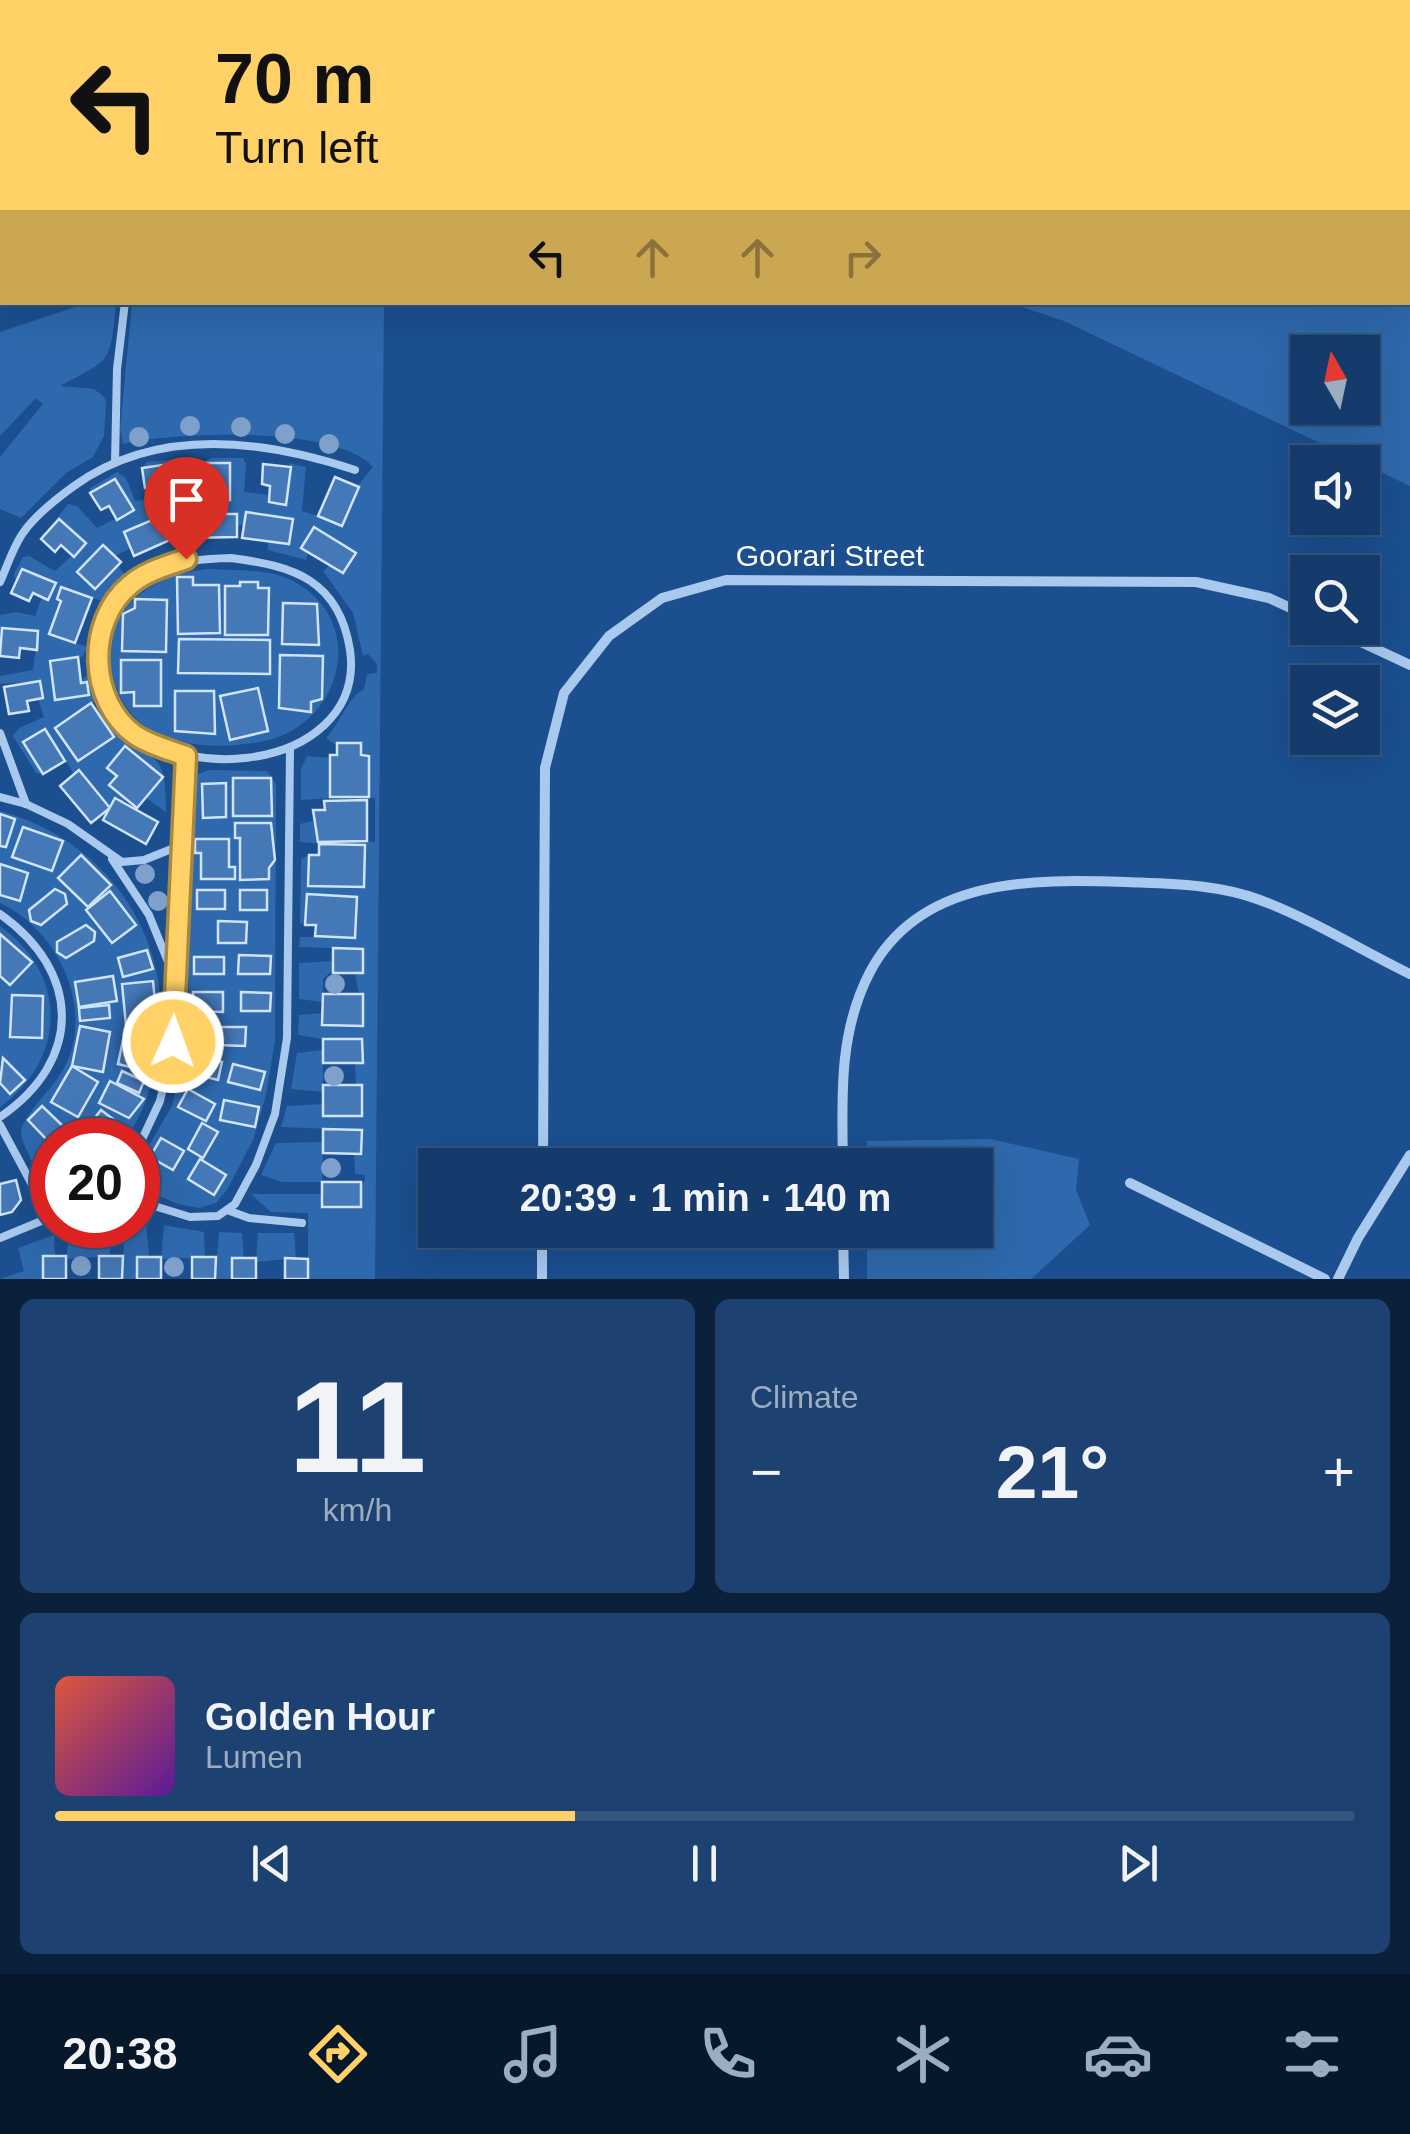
<!DOCTYPE html>
<meta charset="utf-8">
<style>
body{margin:0;font-family:Helvetica,sans-serif;background:#1d4271;color:#f1f3f6;height:100vh;display:flex;flex-direction:column;font-size:38px;white-space:nowrap}
*{box-sizing:border-box;margin:0}
p{font-size:32px;color:#9dadc1}
.icon{flex:none;width:55px;height:55px;fill:none;stroke:currentColor;stroke-width:2;stroke-linecap:round;stroke-linejoin:round}
.map{position:relative;height:1279px;overflow:hidden}
.drawer{display:flex;flex-direction:column;gap:20px;padding:20px;background:#0b203b;flex:1}
.drawer>*{flex:none}
.hud{position:absolute;left:0px;top:0px;width:1410px;height:305px;box-shadow:0 10px 40px #0002,0 0 0 2px #33557e;background:#ffd166;color:#111;overflow:hidden}
.needle{width:65px;rotate:351deg}
.controls{position:absolute;left:1290px;top:335px;display:grid;gap:20px}
.controls a{display:grid;place-items:center;width:90px;height:90px;border-radius:0px;background:#143b6b;box-shadow:0 10px 40px #0002,0 0 0 2px #33557e;font-size:50px}
.speed{position:absolute;left:30px;top:1118px;display:flex;gap:20px;font-size:50px;font-weight:700;text-align:center}
.speed>*{display:grid;place-content:center;width:130px;height:130px;border-radius:50%;background:#143b6b;box-shadow:0 10px 40px #0002,0 0 0 2px #33557e;line-height:1}
.speed .limit{border:15px solid #d22;background:#fff;color:#111}
.pin{position:absolute;display:grid;place-items:center;width:85px;height:85px;color:#fff;margin:-102px -42px;border-radius:50% 50% 50% 0;rotate:-45deg;box-shadow:0 0 10px #0007}
.pin .icon{rotate:45deg}
.me{position:absolute;width:110px;margin:-55px;rotate:2deg;stroke-linejoin:round;filter:drop-shadow(0 0 8px #0008)}
.turn{display:flex;align-items:center;gap:35px;height:210px;padding:0 50px;font-size:45px}
.turn .icon{width:130px;height:130px;stroke-width:2.5}
.turn b{display:block;font-size:70px;line-height:85px}
.lanes{display:flex;align-items:center;height:95px;padding:0 50px;background:#0003;justify-content:center;gap:50px;direction:ltr}
.lanes .off{opacity:.35}
.big{font-size:75px;font-weight:700;line-height:1.1}
.drawer .card{flex:1;display:flex;flex-direction:column;justify-content:center;gap:15px;min-width:0;padding:0 35px;border-radius:15px;background:#1d4271}
.drawer .dial{align-items:center;gap:0}
.dial b{font-size:130px;line-height:1}
.song{display:flex;align-items:center;gap:30px}
.cover{width:120px;height:120px;border-radius:15px;background:linear-gradient(135deg,hsl(10 70% 55%),hsl(270 70% 35%))}
.played{height:10px;border-radius:5px;background:linear-gradient(90deg,#ffd166 40%,#33557e 40%)}
.keys{display:flex;justify-content:space-around;direction:ltr}
.heat{display:flex;justify-content:space-between;align-items:center;font-size:55px;direction:ltr}
.drawer .tiles{flex:1;display:grid;gap:20px;grid-template-columns:1fr 1fr}
.card:last-child{grid-column:span 2}
.trip{position:absolute;left:418px;top:1148px;width:575px;height:100px;border-radius:0px;background:#143b6b;box-shadow:0 10px 40px #0002,0 0 0 2px #33557e;font-weight:700;line-height:100px;text-align:center}
.tab-bar{display:flex;height:160px;justify-content:space-around;align-items:center;background:#08182b;color:#9dadc1}
.tab-bar .icon{width:70px;height:70px}
.tab-bar .current{color:#ffd166}
.tab-bar b{font-size:45px;color:#f1f3f6}
.map>svg:first-child{display:block}
.green{fill:#2e69ad;fill-rule:evenodd}
.building{fill:#4478b7;stroke:#cfe3fa;stroke-width:2.5}
.lines{fill:none;stroke-linecap:round;stroke-linejoin:round}
.lane{stroke:#a9c9ee;stroke-width:8}
.street{stroke:#a9c9ee;stroke-width:10}
.tree{fill:#7ea0ca}
.route-casing{stroke:#a68842;stroke-width:25}
.route{stroke:#ffd166;stroke-width:18}
.labels{text-anchor:middle;stroke-width:10;stroke-linejoin:round;paint-order:stroke}
.street-label{font-size:30px;fill:#fff;stroke:#1b4f8f}
</style>
<div class="map">
<svg width="1410" height="1279" viewBox="0 0 1410 1279">
<rect width="100%" height="100%" fill="#1b4f8f"/>
<g class="green">
<path d="M160,0h1250v486l-346,-165 -48,-16 -288,-2 680,-1v-300zM1308,352h54v56h-54z"/>
<path d="M90,302l26,1c-6,60 -3,55 -56,83l34,3 9,7 3,5 -2,35 -11,21 -27,16 -45,45 -21,-9v-52l43,-53 -7,-6 -36,38v-104z"/>
<path d="M132,303h252l-9,976h-67v-66l-37,-1 -20,-18h71l43,-12v-7l-10,-1 -1,-21h7v-23l-80,-3 6,-21 36,-2v12l39,-1v-30h-6l-1,-22 -32,-24 -25,-4 1,-20 24,-2v12l39,1v-32h-3l-4,-21 8,-1v-23l-64,-2 1,-10h55l2,-39 -49,-4 -3,29 -5,1 1,-65 8,-4v31l54,1 2,-41 -65,-4v-18l13,-3 5,21h57v-44l-6,-1v-41l-8,-1 -1,-12 -26,1 -8,-6c14,-14 22,-41 38,-49l3,-15 10,-1v-9l-9,-10 -5,2 -10,-43 -30,-42 7,-6 13,8 12,-20 -41,-26 -13,20 7,5 -2,8 -38,-10v-9l21,3 3,-25 -46,-7 -2,13h-7l-1,-11h-47l-1,12 -24,1 -5,-10 -35,15 7,16 -16,8 -12,-11 -25,26 17,18 23,-23 7,9 -23,26 -41,-14 -4,12 4,2 -12,33 39,13 -6,10 -32,4 5,38 33,-4 -1,-12 -6,-1 6,-7 9,26 -40,27 22,33 36,-24 -5,-7 5,-3c40,43 52,16 52,85l-20,-14 17,-21 -37,-31 -19,22 10,8 -7,10 17,14 -17,8 -31,-37 -5,3 -29,-45 -21,13 19,32 -7,-1 -23,-37 6,-8 25,-11 -6,-18 5,-1 -3,-17 -40,3v-8l33,-6 5,-39 -36,-3 -2,24v-37l16,-3 19,4 7,-19 6,2 7,-15 -39,-1 -2,-9 9,-17 6,-1 26,15 31,-28 -27,-24 -18,20 27,-35 9,2 20,22 36,-18 -18,-31 -25,14v-5l27,-16 9,6 9,23 21,-3 14,-33 -28,3 5,-6 34,-3 8,35 24,1 1,5h15l1,-36 -26,-1 6,-5h33l3,6 -2,28 26,3 21,-28 -3,-4 18,4 -4,44 16,5 43,-34 12,-15c-37,-42 -198,-35 -250,-23l-3,-15z"/>
<path d="M208,569c26,2 59,-1 83,11 80,40 51,149 -32,162 -37,7 -86,6 -118,-19 -15,-12 -26,-33 -29,-52 -11,-62 41,-97 96,-102z"/>
<path d="M307,756l23,2v40l-29,2v-31z"/>
<path d="M208,770l59,1 9,13 -1,257 -9,54 -13,45 -26,50 -11,13 -17,5 -21,-4 -39,-17 -1,-23 34,-58 16,-67 3,-253 5,-11z"/>
<path d="M0,811c107,29 175,127 159,237 -5,32 -14,66 -35,92h-72v50l-8,-3 -22,-47 -1,-11c10,-23 32,-40 44,-63 30,-59 -8,-137 -65,-163z"/>
<path d="M0,926c68,49 67,132 0,181z"/>
<path d="M333,961v9l-10,9v23l-24,-3v-36z"/>
<path d="M323,1050v42l-32,-3 6,-36z"/>
<path d="M990,1139l89,20 -3,31 14,35 -59,54h-164v-49h108v-65h-108v-24z"/>
<path d="M323,1142l-1,40h-40l-21,-7 15,-32z"/>
<path d="M138,1220l8,2 3,35h-12v22h-15l3,-54h13z"/>
<path d="M76,1225h33l1,31 -44,3 4,-31z"/>
<path d="M164,1225l40,7 1,25 -44,2z"/>
<path d="M219,1232l23,1 2,25 -12,21h-17z"/>
<path d="M258,1233h36l2,25 -40,4z"/>
<path d="M54,1235l1,20 -12,1v23h-43l24,-8 -6,-23z"/>
</g>
<g class="building">
<path d="M204,463h26v37h-17v-17h-9z"/>
<path d="M170,464l5,38 -18,2 -3,-17 -9,1 -3,-20z"/>
<path d="M263,464l28,3 -5,38 -17,-3 1,-16 -8,-2z"/>
<path d="M335,477l24,10 -17,39 -24,-10z"/>
<path d="M115,479l19,31 -17,10 -8,-14 -8,4 -11,-17z"/>
<path d="M246,512l47,7 -4,25 -47,-6z"/>
<path d="M188,514h49v23l-49,1z"/>
<path d="M159,517l11,23 -36,16 -10,-24z"/>
<path d="M59,519l27,24 -12,14 -13,-12 -6,7 -14,-13z"/>
<path d="M314,527l42,26 -13,20 -42,-25z"/>
<path d="M103,545l18,17 -26,27 -18,-17z"/>
<path d="M22,569l34,14 -8,17 -15,-7 -4,8 -18,-8z"/>
<path d="M177,577h16v8h26l1,48 -42,1z"/>
<path d="M240,582h18v6h11l-1,47h-43v-49h15z"/>
<path d="M61,587l31,11 -17,45 -26,-9 12,-33 -4,-2z"/>
<path d="M135,599l32,1 -1,52 -44,-1 1,-37 12,-6z"/>
<path d="M283,603l34,1 2,41 -37,-1z"/>
<path d="M2,628l36,3 -1,19 -17,-2 -1,10 -19,-2z"/>
<path d="M179,639l91,1v34l-92,-1z"/>
<path d="M280,655l43,1 -1,43 -11,3v10l-32,-4z"/>
<path d="M78,657l3,26 6,-1 2,13 -34,5 -5,-39z"/>
<path d="M121,660h40v46h-27v-14l-13,1z"/>
<path d="M40,681l3,17 -16,3 2,10 -20,3 -5,-27z"/>
<path d="M258,688l10,43 -38,9 -10,-44z"/>
<path d="M175,691h39l1,43 -40,-3z"/>
<path d="M91,703l23,34 -36,24 -23,-33z"/>
<path d="M45,729l20,32 -22,13 -20,-32z"/>
<path d="M337,743h24v12l8,1v41h-39v-42h7z"/>
<path d="M125,746l38,31 -26,31 -28,-23 8,-9 -10,-8z"/>
<path d="M79,770l31,38 -19,15 -31,-37z"/>
<path d="M233,778h38l1,38h-39z"/>
<path d="M226,783v34l-23,1 -1,-34z"/>
<path d="M115,798l43,24 -12,22 -43,-24z"/>
<path d="M367,800v41l-49,1 -5,-32h12l-1,-9z"/>
<path d="M0,814l15,5 -9,28 -6,-1z"/>
<path d="M235,823h36l4,37 -6,8v11l-29,1v-42h-5z"/>
<path d="M23,827l40,14 -11,30 -40,-14z"/>
<path d="M195,839h34v28h6v12h-34v-26h-6z"/>
<path d="M319,844l46,1 -1,42 -56,-1 1,-31h10z"/>
<path d="M81,855l30,30 -23,22 -30,-29z"/>
<path d="M0,864l28,9 -8,28 -20,-6z"/>
<path d="M55,889l10,5 2,10 -26,21 -10,-4 -2,-11z"/>
<rect x="197" y="890" width="28" height="19"/>
<rect x="240" y="890" width="27" height="20"/>
<path d="M110,891l26,34 -24,18 -26,-33z"/>
<path d="M307,894l50,3 -2,41 -40,-2 1,-11h-11z"/>
<path d="M218,921l29,1 -1,21h-28z"/>
<path d="M86,925l9,7 -1,9 -28,17 -9,-6v-10z"/>
<path d="M0,934l32,28 -22,23 -10,-9z"/>
<path d="M333,948l30,1v24h-30z"/>
<path d="M147,950l6,19 -30,8 -5,-19z"/>
<path d="M239,955l32,1 -1,18h-32z"/>
<rect x="194" y="957" width="30" height="17"/>
<path d="M113,976l4,25 -38,6 -4,-25z"/>
<path d="M153,981l4,41 -31,3 -4,-41z"/>
<path d="M193,992h30v20l-30,-1z"/>
<path d="M241,992l30,1 -1,18h-29z"/>
<path d="M323,994h40v32l-41,-1z"/>
<path d="M12,995l31,1 -1,42 -32,-1z"/>
<path d="M109,1005l1,13 -30,3 -1,-13z"/>
<path d="M80,1026l30,6 -7,40 -31,-6z"/>
<path d="M216,1027h30l-1,19 -29,-1z"/>
<path d="M323,1039h39l1,24h-40z"/>
<path d="M123,1040l32,8 -5,24 -32,-8z"/>
<path d="M191,1055l31,7 -4,18 -32,-8z"/>
<path d="M3,1058l22,22 -15,14 -10,-11z"/>
<path d="M233,1064l32,8 -5,18 -32,-8z"/>
<path d="M72,1066l26,16 -20,35 -27,-15z"/>
<path d="M122,1071l22,10 -5,12 -22,-10z"/>
<path d="M110,1081l34,18 -15,19 -30,-15z"/>
<rect x="323" y="1085" width="39" height="31"/>
<path d="M188,1089l27,15 -9,17 -28,-14z"/>
<path d="M224,1100l35,7 -4,20 -35,-7z"/>
<path d="M42,1106l23,22 -15,15 -22,-23z"/>
<path d="M101,1110l24,18 -9,12h-39z"/>
<path d="M202,1123l16,9 -15,26 -15,-9z"/>
<path d="M323,1129l39,1 -1,24 -38,-1z"/>
<path d="M161,1138l23,13 -11,19 -23,-13z"/>
<path d="M200,1159l26,16 -12,20 -26,-16z"/>
<path d="M16,1180l5,20 -9,12 -12,3v-31z"/>
<rect x="322" y="1182" width="39" height="25"/>
<rect x="43" y="1256" width="23" height="23"/>
<path d="M99,1256h24l-1,23h-23z"/>
<rect x="137" y="1257" width="24" height="22"/>
<path d="M192,1257h24l-1,22h-23z"/>
<rect x="232" y="1258" width="24" height="21"/>
<path d="M285,1258l23,1v20h-23z"/>
</g>
<g class="lines">
<g class="lane">
<path d="M115,462l2,-93 8,-67"/>
<path d="M231,558c63,8 108,22 119,92 18,127 -209,148 -246,37 -8,-24 -7,-50 4,-73 22,-48 76,-55 123,-56z"/>
<path d="M0,582c7,-15 13,-35 23,-49 12,-18 33,-34 51,-47 83,-60 188,-47 281,-16"/>
<path d="M0,733l26,71"/>
<path d="M0,797l26,7 42,20 54,38 22,-2 35,-14"/>
<path d="M112,859l37,56 24,59"/>
<path d="M0,914c81,57 84,146 0,203"/>
<path d="M0,1125l50,93"/>
<path d="M138,1148l22,-47 13,-59 12,-286"/>
<path d="M138,1201l52,16 28,-1 17,-12 21,-39 19,-51 12,-76 3,-289"/>
<path d="M227,1210l22,8 53,5"/>
<path d="M0,1238l51,-21"/>
</g>
<g class="street">
<path d="M1331,628l79,37"/>
<path d="M543,1165l2,-397 19,-75 45,-57 53,-38 64,-18 470,2 73,16 39,18"/>
<path d="M843,1165c-1,-66 -5,-132 27,-193 50,-95 163,-93 255,-90 46,2 92,2 135,18 51,19 101,50 150,74"/>
<path d="M1130,1183l195,96"/>
<path d="M843,1230l1,49"/>
<path d="M542,1279v-49"/>
<path d="M1338,1279l20,-41 52,-83"/>
</g>
</g>
<g class="tree">
<circle cx="190" cy="426" r="10"/>
<circle cx="241" cy="427" r="10"/>
<circle cx="285" cy="434" r="10"/>
<circle cx="139" cy="437" r="10"/>
<circle cx="329" cy="444" r="10"/>
<circle cx="145" cy="874" r="10"/>
<circle cx="158" cy="901" r="10"/>
<circle cx="335" cy="984" r="10"/>
<circle cx="334" cy="1076" r="10"/>
<circle cx="331" cy="1168" r="10"/>
<circle cx="81" cy="1266" r="10"/>
<circle cx="174" cy="1267" r="10"/>
</g>
<g class="lines">
<defs>
<path id="route" d="M173,1042l13,-286c-17,-6 -36,-11 -51,-21 -47,-34 -49,-114 -5,-150 16,-14 37,-19 56,-26"/>
</defs>
<use href="#route" class="route-casing"/>
<use href="#route" class="route"/>
</g>
<g class="labels">
<g class="street-label">
<text x="830" y="566">Goorari Street</text>
</g>
</g>
</svg>
<div class="controls">
<a><svg class="needle" viewBox="-14 -14 28 28"><path d="M0-13l5 13h-10z" fill="#e53935"/><path d="M0 13l5-13h-10z" fill="#9dadc1"/></svg></a>
<a><svg class="icon" aria-label="sound" viewBox="0 0 24 24"><path d="M4 9h4l5-4v14l-5-4H4zM17 9q2 3 0 6"/></svg></a>
<a><svg class="icon" aria-label="search" viewBox="0 0 24 24"><circle cx="10" cy="10" r="6"/><path d="M15 15l6 6"/></svg></a>
<a><svg class="icon" aria-label="layers" viewBox="0 0 24 24"><path d="M12 4l9 5-9 5-9-5zM3 14l9 5 9-5"/></svg></a>
</div>
<div class="speed"><div class="limit">20</div></div>
<div class="pin" style="left:186px;top:559px;background:#d93025"><svg class="icon" aria-label="arrive" viewBox="0 0 24 24"><path d="M6 21V4h12l-3 4 3 4H6"/></svg></div>
<svg class="me" style="left:173px;top:1042px" viewBox="-20 -20 40 40"><circle r="17" fill="#ffd166" stroke="#fff" stroke-width="3"/><path d="M0-11L8 9 0 5-8 9z" fill="#fff"/></svg>
<div class="trip">20:39 · 1 min · 140 m</div>
<div class="hud">
<div class="turn"><svg class="icon" aria-label="left" viewBox="0 0 24 24"><path d="M17 20v-9H6M10 6l-5 5 5 5"/></svg><div><b>70 m</b>Turn left</div></div>
<div class="lanes"><svg class="icon" aria-label="left" viewBox="0 0 24 24"><path d="M17 20v-9H6M10 6l-5 5 5 5"/></svg><svg class="icon off" aria-label="ahead" viewBox="0 0 24 24"><path d="M12 20V5M6 11l6-6 6 6"/></svg><svg class="icon off" aria-label="ahead" viewBox="0 0 24 24"><path d="M12 20V5M6 11l6-6 6 6"/></svg><svg class="icon off" aria-label="right" viewBox="0 0 24 24"><path d="M7 20v-9h11M14 6l5 5-5 5"/></svg></div>
</div>
</div>
<section class="drawer">
<div class="tiles">
<div class="card dial"><b>11</b><p>km/h</p></div>
<div class="card"><p>Climate</p>
<div class="heat"><a>−</a><b class="big">21°</b><a>+</a></div>
</div>
<div class="card">
<div class="song"><i class="cover"></i><div><b>Golden Hour</b><p>Lumen</p></div></div>
<div class="played"></div>
<div class="keys"><svg class="icon" aria-label="previous" viewBox="0 0 24 24"><path d="M18 5L8 12l10 7zM5 5v14"/></svg><svg class="icon" aria-label="pause" viewBox="0 0 24 24"><path d="M8 5v14M16 5v14"/></svg><svg class="icon" aria-label="next" viewBox="0 0 24 24"><path d="M6 5l10 7-10 7zM19 5v14"/></svg></div>
</div>
</div>
</section>
<nav class="tab-bar">
<b>20:38</b>
<svg class="icon current" aria-label="directions" viewBox="0 0 24 24"><path d="M12 3l9 9-9 9-9-9zM9 14v-3h6M13 9l2 2-2 2"/></svg>
<svg class="icon" aria-label="music" viewBox="0 0 24 24"><path d="M9 18V5l10-2v13"/><circle cx="6" cy="18" r="3"/><circle cx="16" cy="16" r="3"/></svg>
<svg class="icon" aria-label="phone" viewBox="0 0 24 24"><path d="M5 4h4l2 5-3 2q2 4 5 5l2-3 5 2v4C11 20 4 13 5 4z"/></svg>
<svg class="icon" aria-label="climate" viewBox="0 0 24 24"><path d="M12 3v18M4 7l16 10M4 17L20 7"/></svg>
<svg class="icon" aria-label="car" viewBox="0 0 24 24"><path d="M5 17H2v-5l4-1 3-4h7l3 4 3 1v5h-3M9 17h6M6 11h13"/><circle cx="7" cy="17" r="2"/><circle cx="17" cy="17" r="2"/></svg>
<svg class="icon" aria-label="filters" viewBox="0 0 24 24"><path d="M4 7h16M4 17h16"/><circle cx="9" cy="7" r="2"/><circle cx="15" cy="17" r="2"/></svg>
</nav>
